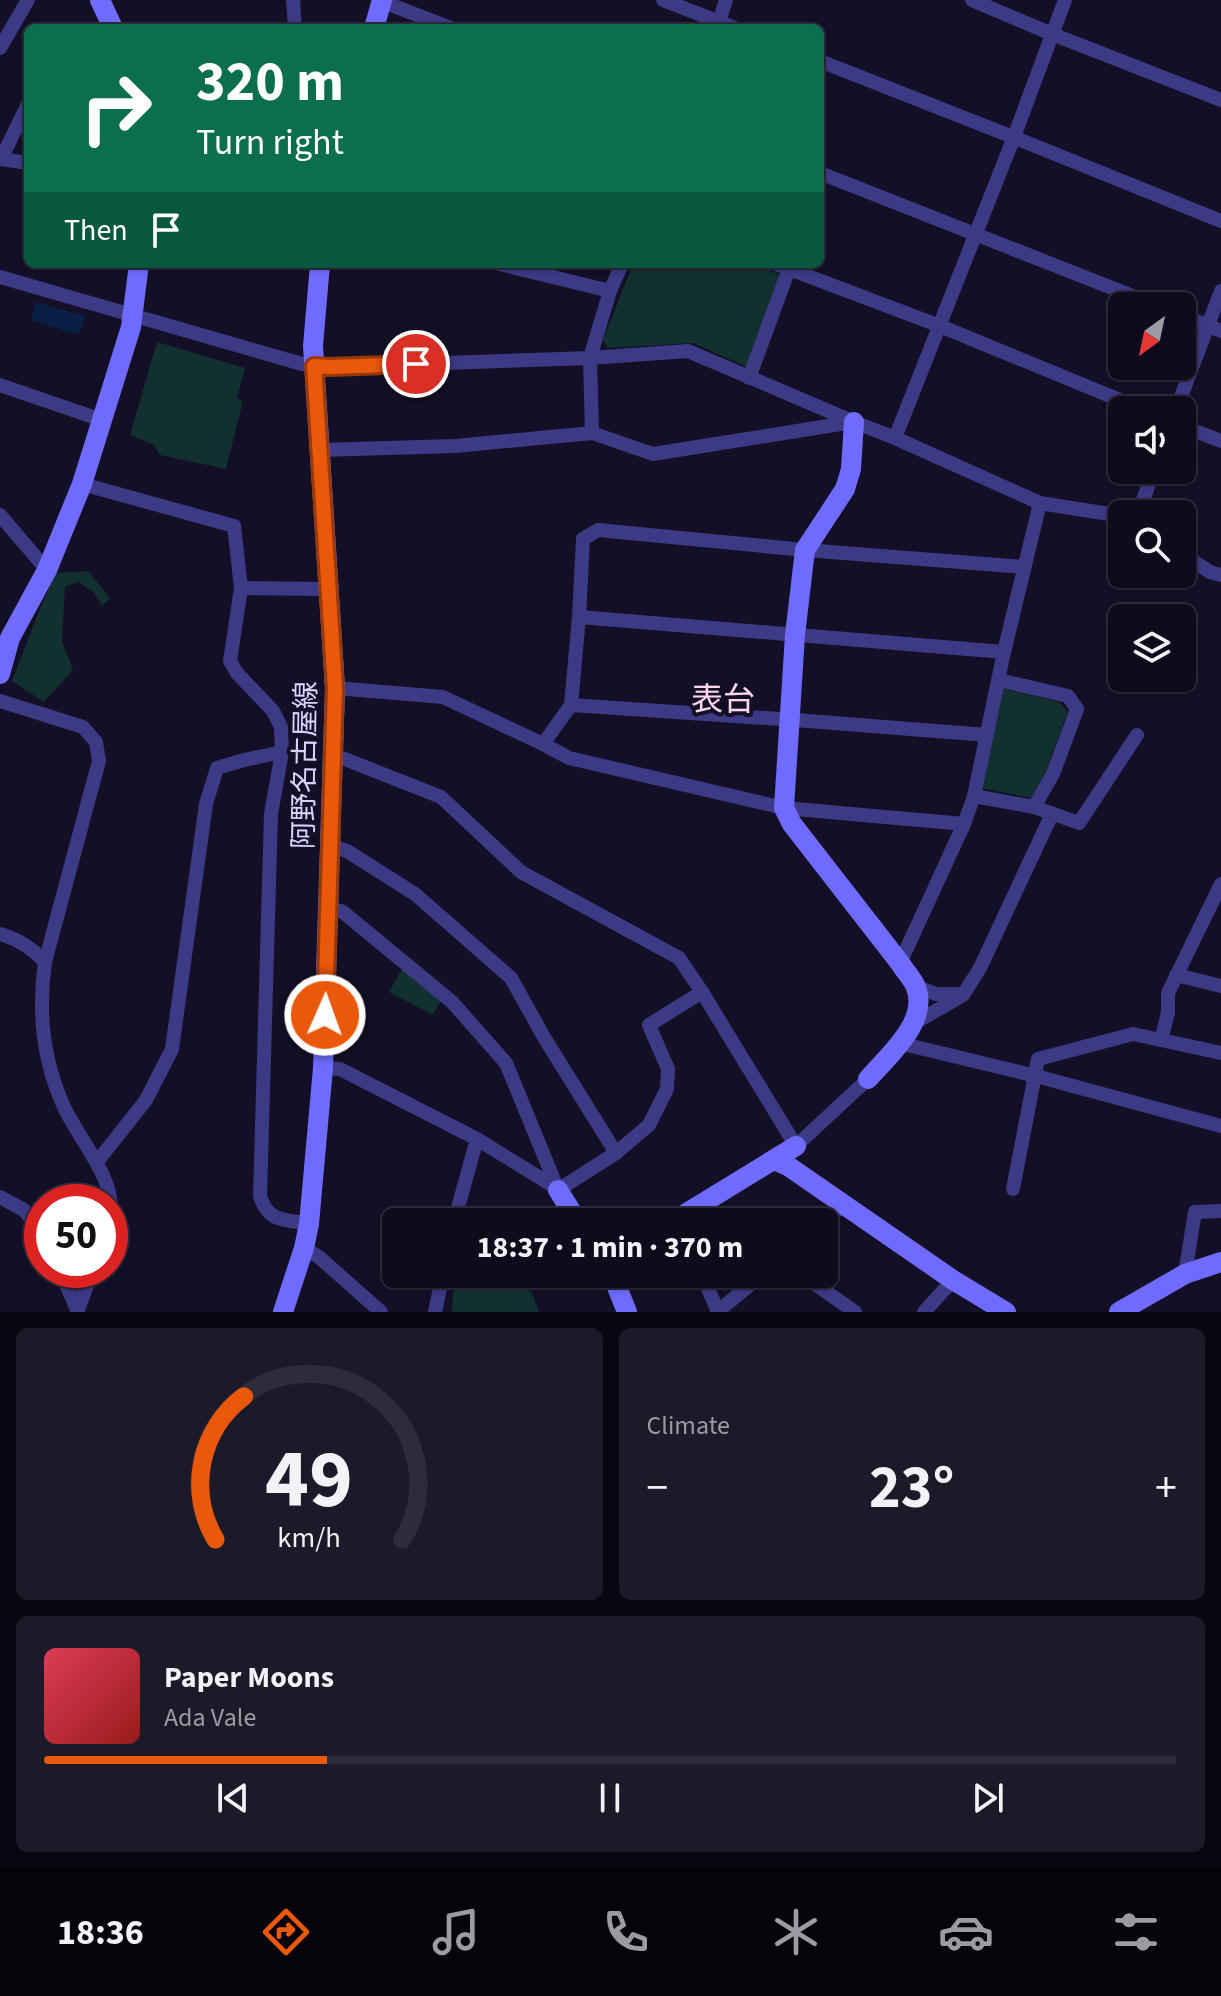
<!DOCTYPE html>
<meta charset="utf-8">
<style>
body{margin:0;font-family:"Source Sans 3","Noto Sans JP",sans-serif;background:#1c1929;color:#f1f3f6;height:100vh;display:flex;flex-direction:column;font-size:30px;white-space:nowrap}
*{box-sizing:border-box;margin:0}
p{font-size:26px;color:#9b9ba3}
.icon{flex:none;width:44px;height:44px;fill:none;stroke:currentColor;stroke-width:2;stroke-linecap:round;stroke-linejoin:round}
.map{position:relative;height:1312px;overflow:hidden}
.sheet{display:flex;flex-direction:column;gap:16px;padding:16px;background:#08060f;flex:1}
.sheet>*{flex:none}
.guide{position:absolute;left:24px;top:24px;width:800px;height:244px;border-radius:12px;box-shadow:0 2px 6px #0004,0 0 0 2px #2e2b3b;background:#0b6e4f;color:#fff;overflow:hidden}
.needle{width:52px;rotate:213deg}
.controls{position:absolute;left:1108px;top:292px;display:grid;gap:16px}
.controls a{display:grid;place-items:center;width:88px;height:88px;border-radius:12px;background:#0e0b1c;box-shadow:0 2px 6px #0004,0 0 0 2px #2e2b3b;font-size:40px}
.speed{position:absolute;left:24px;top:1184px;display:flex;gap:16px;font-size:40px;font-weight:700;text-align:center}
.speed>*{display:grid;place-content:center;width:104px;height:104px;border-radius:50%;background:#0e0b1c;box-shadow:0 2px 6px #0004,0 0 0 2px #2e2b3b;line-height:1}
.speed .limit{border:12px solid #d22;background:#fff;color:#111}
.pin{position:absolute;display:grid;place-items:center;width:68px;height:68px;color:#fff;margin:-34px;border:4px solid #fff;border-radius:50%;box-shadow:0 2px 8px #0007}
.me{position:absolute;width:88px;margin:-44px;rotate:2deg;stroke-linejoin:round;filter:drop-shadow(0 0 6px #0008)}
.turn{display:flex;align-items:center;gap:28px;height:168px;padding:0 40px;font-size:36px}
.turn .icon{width:104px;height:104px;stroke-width:2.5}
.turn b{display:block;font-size:56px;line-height:68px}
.then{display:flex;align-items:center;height:76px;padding:0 40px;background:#0003;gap:16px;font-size:30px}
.big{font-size:60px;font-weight:700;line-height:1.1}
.sheet .card{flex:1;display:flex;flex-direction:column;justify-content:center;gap:12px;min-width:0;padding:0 28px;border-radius:12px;background:#1c1929}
.sheet .dial{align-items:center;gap:0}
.dial svg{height:208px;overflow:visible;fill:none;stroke:#2e2b3b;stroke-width:7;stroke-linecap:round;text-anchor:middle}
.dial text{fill:#f1f3f6;stroke:none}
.song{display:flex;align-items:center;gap:24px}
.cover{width:96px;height:96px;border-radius:12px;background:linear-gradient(135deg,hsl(350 70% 55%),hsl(0 70% 35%))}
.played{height:8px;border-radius:4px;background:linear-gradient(90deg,#ea580c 25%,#2e2b3b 25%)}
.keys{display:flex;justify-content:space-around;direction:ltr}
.heat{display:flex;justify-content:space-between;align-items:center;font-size:44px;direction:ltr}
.sheet .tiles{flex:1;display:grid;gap:16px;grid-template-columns:1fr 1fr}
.card:last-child{grid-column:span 2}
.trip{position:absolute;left:382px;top:1208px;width:456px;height:80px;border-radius:12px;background:#0e0b1c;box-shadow:0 2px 6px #0004,0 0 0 2px #2e2b3b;font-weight:700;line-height:80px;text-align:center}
.tab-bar{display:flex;height:128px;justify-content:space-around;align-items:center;background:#06040b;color:#9b9ba3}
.tab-bar .icon{width:56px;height:56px}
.tab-bar .active{color:#ea580c}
.tab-bar b{font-size:36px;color:#f1f3f6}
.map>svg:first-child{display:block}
.green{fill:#12302f}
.water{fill:#0a1f44}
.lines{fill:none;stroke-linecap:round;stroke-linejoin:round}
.street{stroke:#3d3a85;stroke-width:14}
.secondary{stroke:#6f6bff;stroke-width:20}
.route-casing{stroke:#983908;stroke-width:20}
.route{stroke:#ea580c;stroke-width:14}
.labels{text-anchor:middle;stroke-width:8;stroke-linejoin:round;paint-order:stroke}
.street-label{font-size:28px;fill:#d9d4ff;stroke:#130f26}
.quarter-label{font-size:32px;fill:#ffd6f0;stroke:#130f26}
</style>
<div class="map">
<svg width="1221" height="1312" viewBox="0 0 1221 1312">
<rect width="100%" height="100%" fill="#130f26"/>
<g class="green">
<path d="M633,264h120l26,10 3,5 -33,86 -4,1 -52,-23 -85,5 -5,-8z"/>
<path d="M157,342l88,26 -8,30 6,3 -17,68 -66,-14 -6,-10 -24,-10z"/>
<path d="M88,571l22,27 -8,8 -8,-14 -16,-10 -13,5 -3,54 11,29 -29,32 -32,-21 28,-72 16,-36z"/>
<path d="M1002,688l57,14 9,9 -21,58 -15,29 -52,-10z"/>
<path d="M403,967l39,31 -9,17 -44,-23z"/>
<path d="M454,1274h71l14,38h-87z"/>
</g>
<path class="water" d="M36,302l49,14 -6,19 -48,-15z"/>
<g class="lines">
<g class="street">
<path d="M293,0l2,28"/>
<path d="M378,0l73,28"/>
<path d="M663,0l72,28"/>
<path d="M972,0l80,34 169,66"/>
<path d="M717,28l9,-28"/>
<path d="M0,48l28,-48"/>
<path d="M820,61l203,80 198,80"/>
<path d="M0,159l28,4"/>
<path d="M1,159l27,-55"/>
<path d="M820,173l338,133"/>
<path d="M500,264l110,27"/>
<path d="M776,264l164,62 204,84"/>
<path d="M0,277l302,87 27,3 261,-9 98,-7 166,71 41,16 145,65 82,13"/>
<path d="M1182,315l39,16"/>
<path d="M749,378l40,-109"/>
<path d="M0,385l102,35"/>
<path d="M1176,410l45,-119"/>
<path d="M1182,426l39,15"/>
<path d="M592,433l-2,-75 20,-67 12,-27"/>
<path d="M895,438l119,-301 51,-137"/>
<path d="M320,450l135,-4 137,-13 61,21 200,-32"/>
<path d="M82,484l152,42 7,62 -11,73 7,12 36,38 8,16 1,25 -11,62 -11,382c8,27 25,23 49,28"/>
<path d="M1138,514l16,-44"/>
<path d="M0,515l47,55"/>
<path d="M1182,554l28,18 11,3"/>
<path d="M241,588l88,1"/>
<path d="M579,617l425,35"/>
<path d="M999,680l69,16 9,13 -24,65 -19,33"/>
<path d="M335,688l108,9 100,47 26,14 215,50 180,16"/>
<path d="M0,701l83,26 13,15 3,19 -54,201c-7,49 -2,99 19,145 13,29 52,73 46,105"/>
<path d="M571,705l224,15 192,15"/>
<path d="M543,744l28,-39 8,-88 4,-78 15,-9 207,20 219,17"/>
<path d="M332,754l109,43 80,75 158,86 23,34 94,154 72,-67"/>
<path d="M974,796l60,11 45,16 58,-88"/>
<path d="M331,846l16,5 68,43 96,84 34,61 71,114"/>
<path d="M328,907l15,5 109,90 54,61 52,127"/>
<path d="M0,934c19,5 32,14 45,28"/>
<path d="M900,963l64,-139 10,-28 30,-144 36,-149"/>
<path d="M1176,975l45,11"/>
<path d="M915,986l21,8h23"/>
<path d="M913,1024l50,-29 17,-27 72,-154"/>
<path d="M1161,1040l7,-27v-20l53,-109"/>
<path d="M899,1043l137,33 185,50"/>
<path d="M323,1068l17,1 137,70 81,50"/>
<path d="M97,1162l49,-62 26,-51 34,-245 11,-36 27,-8 38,-8"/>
<path d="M1013,1189l25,-130 95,-25 88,19"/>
<path d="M558,1190l58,-37 33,-28 18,-36 1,-20 -19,-44 53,-33"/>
<path d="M0,1197l24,13 18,23"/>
<path d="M454,1222l23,-83"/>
<path d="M824,1222l19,-17"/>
<path d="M304,1248l15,9 62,55"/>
<path d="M60,1270l18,42"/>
<path d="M702,1274l16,38"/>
<path d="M801,1274l54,38"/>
<path d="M1185,1274l10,-62 26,-1"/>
<path d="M77,1312l16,-42"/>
<path d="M435,1312l8,-38"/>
<path d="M717,1312l46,-38"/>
<path d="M924,1312l29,-32"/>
</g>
<g class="secondary">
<path d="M100,0l13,28"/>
<path d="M374,28l8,-28"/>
<path d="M854,422l-3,47 -6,20 -40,61 -10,85 -11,173 8,16 108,139c4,7 11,14 15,22 16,35 -26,70 -47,94"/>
<path d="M0,674l10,-36 37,-68 35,-86 49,-157 8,-63"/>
<path d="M774,1160l14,6 165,114 53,32"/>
<path d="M558,1190l20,32"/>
<path d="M672,1222l124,-76"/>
<path d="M610,1274l5,8 12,30"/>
<path d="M283,1312l21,-64 5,-24 14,-156 12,-380 -22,-342 7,-82"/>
<path d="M1119,1312l66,-38 36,-12"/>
</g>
</g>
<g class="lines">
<defs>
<path id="route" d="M325,1015l10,-327 -21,-322 15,1 87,-3"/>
</defs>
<use href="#route" class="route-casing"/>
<use href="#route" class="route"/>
</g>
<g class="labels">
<g class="street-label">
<text transform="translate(304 765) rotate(-89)" y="10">阿野名古屋線</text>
</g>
<g class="quarter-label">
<text x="723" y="710">表台</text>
</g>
</g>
</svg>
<div class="controls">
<a><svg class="needle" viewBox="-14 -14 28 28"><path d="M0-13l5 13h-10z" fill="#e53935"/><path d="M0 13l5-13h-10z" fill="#9b9ba3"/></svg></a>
<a><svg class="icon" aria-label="sound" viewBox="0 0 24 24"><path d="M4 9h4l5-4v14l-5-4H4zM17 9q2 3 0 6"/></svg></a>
<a><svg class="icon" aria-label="search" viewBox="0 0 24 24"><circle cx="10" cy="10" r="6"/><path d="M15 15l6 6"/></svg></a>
<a><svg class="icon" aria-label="layers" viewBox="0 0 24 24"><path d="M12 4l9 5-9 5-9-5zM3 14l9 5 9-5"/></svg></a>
</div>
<div class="speed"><div class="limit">50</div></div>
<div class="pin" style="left:416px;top:364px;background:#d93025"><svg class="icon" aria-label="arrive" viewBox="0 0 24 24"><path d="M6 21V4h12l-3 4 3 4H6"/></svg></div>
<svg class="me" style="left:325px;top:1015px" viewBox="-20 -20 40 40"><circle r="17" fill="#ea580c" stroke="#fff" stroke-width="3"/><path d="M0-11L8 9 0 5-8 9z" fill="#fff"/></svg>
<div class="trip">18:37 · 1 min · 370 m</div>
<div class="guide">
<div class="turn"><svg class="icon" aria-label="right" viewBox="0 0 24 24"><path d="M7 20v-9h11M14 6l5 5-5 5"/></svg><div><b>320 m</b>Turn right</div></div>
<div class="then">Then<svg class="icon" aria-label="arrive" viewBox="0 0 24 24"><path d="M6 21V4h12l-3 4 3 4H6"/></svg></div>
</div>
</div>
<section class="sheet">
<div class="tiles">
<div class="card dial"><svg viewBox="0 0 100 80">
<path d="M14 69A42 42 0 1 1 86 69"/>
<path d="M14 69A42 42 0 0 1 25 14" stroke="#ea580c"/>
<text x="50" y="56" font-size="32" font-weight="700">49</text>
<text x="50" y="72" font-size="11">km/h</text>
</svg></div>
<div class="card"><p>Climate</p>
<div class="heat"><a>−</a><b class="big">23°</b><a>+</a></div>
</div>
<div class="card">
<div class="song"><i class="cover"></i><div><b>Paper Moons</b><p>Ada Vale</p></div></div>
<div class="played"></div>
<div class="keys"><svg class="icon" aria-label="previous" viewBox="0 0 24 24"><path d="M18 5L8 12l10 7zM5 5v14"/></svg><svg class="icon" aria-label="pause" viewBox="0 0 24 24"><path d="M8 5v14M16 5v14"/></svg><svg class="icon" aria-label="next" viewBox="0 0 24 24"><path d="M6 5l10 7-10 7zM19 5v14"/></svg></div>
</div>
</div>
</section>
<nav class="tab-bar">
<b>18:36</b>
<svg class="icon active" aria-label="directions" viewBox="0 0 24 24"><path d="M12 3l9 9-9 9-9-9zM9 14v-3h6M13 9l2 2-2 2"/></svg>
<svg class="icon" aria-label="music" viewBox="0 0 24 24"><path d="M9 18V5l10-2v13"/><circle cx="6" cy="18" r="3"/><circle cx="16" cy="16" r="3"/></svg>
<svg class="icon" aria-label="phone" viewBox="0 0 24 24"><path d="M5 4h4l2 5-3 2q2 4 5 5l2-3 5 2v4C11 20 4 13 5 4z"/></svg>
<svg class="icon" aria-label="climate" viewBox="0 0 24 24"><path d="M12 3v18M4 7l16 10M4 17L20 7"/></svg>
<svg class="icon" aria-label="car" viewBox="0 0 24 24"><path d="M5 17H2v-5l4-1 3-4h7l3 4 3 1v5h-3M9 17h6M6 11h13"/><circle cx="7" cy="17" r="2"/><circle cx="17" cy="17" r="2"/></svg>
<svg class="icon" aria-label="filters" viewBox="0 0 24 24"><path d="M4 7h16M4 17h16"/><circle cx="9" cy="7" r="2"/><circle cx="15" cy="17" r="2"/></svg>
</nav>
